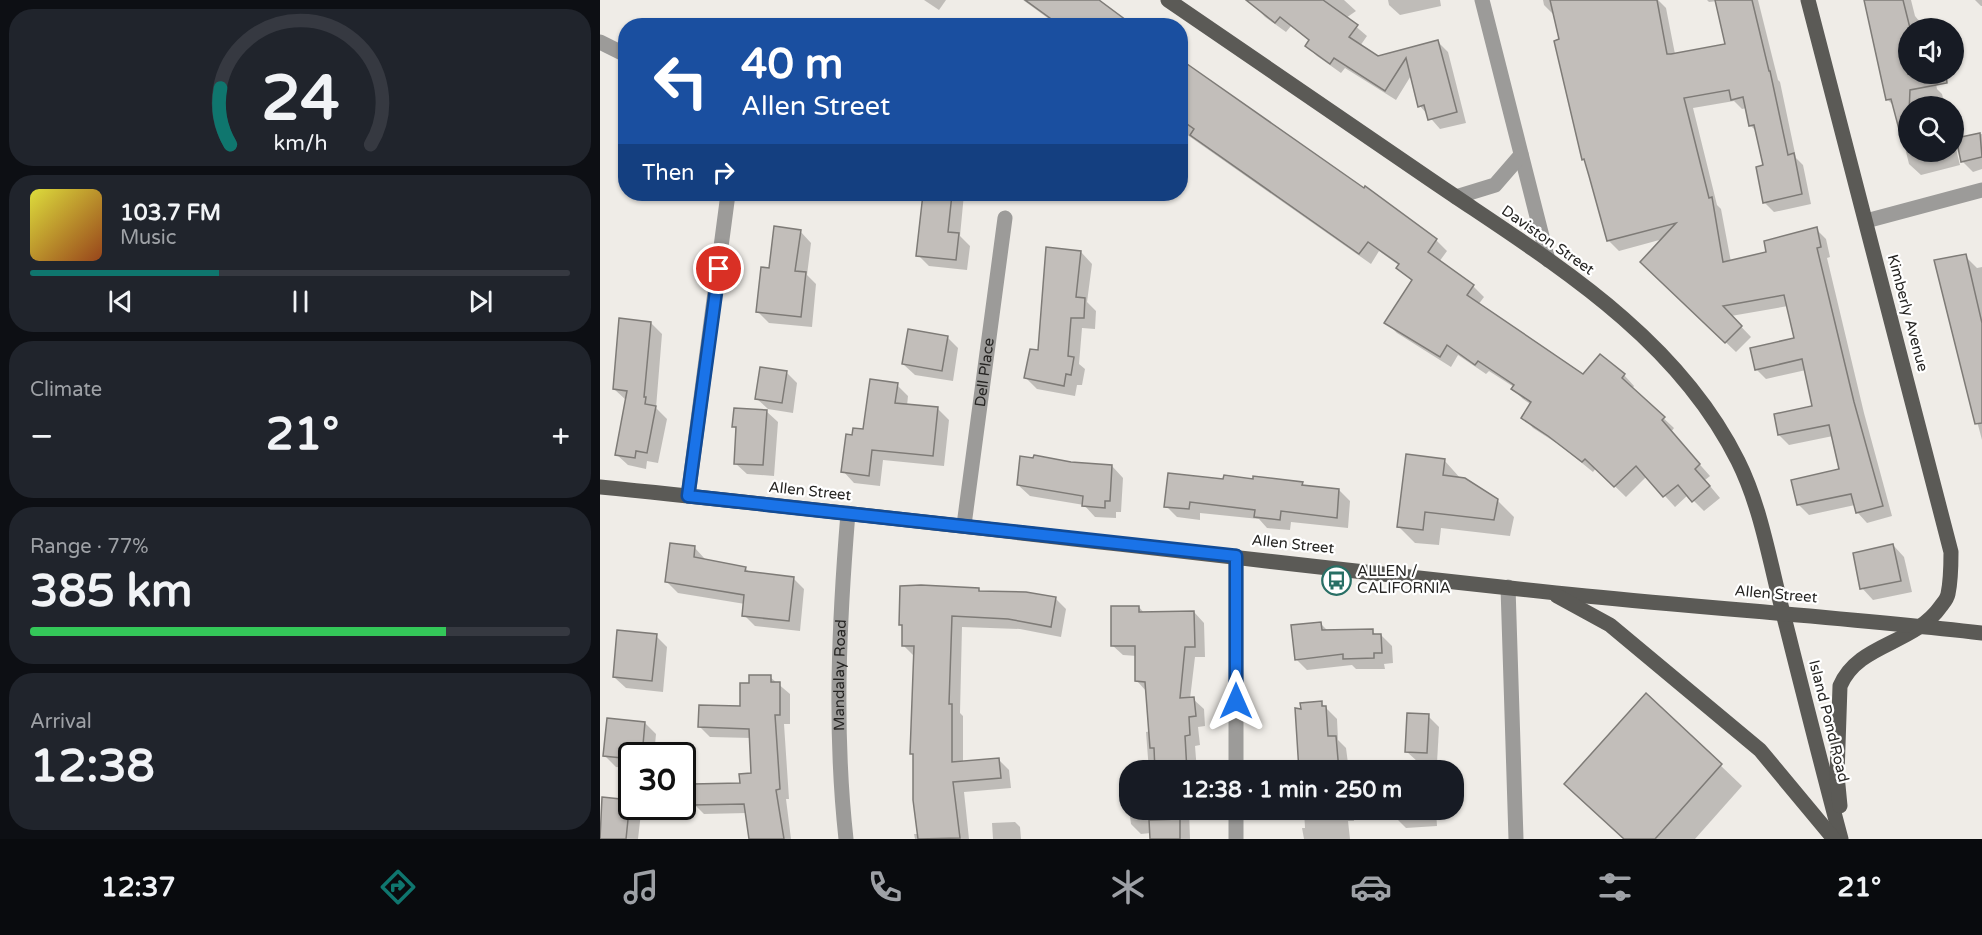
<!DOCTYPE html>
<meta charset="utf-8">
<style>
body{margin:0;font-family:"Varela Round",sans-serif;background:#20242c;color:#f1f3f6;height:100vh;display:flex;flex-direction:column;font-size:22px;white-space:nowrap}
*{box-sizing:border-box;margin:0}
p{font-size:20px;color:#9ea1a6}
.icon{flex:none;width:33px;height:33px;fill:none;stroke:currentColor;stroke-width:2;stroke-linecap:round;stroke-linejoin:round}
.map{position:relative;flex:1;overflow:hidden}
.side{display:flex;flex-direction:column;gap:9px;padding:9px;background:#0d0f14;width:600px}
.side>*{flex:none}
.banner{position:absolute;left:18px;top:18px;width:570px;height:183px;border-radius:24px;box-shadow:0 2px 4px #0004;background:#1a4fa0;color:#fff;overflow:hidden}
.tools{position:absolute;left:1298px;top:18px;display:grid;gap:12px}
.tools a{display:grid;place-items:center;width:66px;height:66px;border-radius:50%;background:#171b24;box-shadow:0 2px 4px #0004;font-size:30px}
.speed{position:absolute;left:18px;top:742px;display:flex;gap:12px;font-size:30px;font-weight:700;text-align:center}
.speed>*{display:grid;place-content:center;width:78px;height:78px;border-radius:50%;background:#171b24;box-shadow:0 2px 4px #0004;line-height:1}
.speed .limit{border:3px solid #111;border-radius:9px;background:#fff;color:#111}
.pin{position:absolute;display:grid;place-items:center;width:51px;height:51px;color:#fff;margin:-26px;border:3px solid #fff;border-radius:50%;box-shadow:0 2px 6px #0007}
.me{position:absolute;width:66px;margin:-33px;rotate:0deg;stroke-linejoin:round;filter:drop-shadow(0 0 4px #0008)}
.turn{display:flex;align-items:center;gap:21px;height:126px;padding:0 24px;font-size:27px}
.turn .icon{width:78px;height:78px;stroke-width:2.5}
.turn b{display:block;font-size:42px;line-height:51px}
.then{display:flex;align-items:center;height:57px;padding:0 24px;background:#0003;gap:12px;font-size:22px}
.big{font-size:45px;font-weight:700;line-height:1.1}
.side .widget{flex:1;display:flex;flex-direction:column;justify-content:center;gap:9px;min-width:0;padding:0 21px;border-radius:24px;background:#20242c}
.side .dial{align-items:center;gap:0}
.dial svg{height:156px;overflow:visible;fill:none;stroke:#363941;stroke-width:7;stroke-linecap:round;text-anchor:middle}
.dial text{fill:#f1f3f6;stroke:none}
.song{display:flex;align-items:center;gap:18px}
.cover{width:72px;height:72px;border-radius:9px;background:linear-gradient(135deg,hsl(60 70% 55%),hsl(20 70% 35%))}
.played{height:6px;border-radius:3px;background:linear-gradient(90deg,#0f766e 35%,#363941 35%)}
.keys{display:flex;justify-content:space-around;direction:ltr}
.heat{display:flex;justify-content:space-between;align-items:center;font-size:33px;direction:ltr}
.charge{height:9px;border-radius:4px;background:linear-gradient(90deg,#34c759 77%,#363941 0)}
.trip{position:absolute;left:519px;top:760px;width:345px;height:60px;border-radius:24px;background:#171b24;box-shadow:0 2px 4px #0004;font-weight:700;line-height:60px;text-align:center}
.dock{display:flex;height:96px;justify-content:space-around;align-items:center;background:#090b0e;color:#9ea1a6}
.dock .icon{width:42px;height:42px}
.dock .current{color:#0f766e}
.dock b{font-size:27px;color:#f1f3f6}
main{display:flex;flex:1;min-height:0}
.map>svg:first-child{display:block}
.shadow{fill:#0003}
.building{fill:#c2beba;stroke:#7e7b77;stroke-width:1.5}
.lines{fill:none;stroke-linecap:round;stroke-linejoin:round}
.minor{stroke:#9c9b99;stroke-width:15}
.major{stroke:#5b5a56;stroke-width:15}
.route-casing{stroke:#114b97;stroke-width:15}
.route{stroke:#1a73e8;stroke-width:10}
.labels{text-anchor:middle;stroke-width:4.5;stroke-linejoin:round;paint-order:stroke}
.street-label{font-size:15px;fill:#262523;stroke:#fff}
.poi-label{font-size:15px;fill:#262523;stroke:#fff;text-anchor:start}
</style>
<main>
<section class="side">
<div class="widget dial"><svg viewBox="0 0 100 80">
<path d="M14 69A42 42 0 1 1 86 69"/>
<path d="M14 69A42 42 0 0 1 9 40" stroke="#0f766e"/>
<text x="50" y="56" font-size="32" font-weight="700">24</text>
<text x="50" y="72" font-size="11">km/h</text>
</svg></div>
<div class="widget">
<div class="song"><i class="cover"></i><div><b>103.7 FM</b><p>Music</p></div></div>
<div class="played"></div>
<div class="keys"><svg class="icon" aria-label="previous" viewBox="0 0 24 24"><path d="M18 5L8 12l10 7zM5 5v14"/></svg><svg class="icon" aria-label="pause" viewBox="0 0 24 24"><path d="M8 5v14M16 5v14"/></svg><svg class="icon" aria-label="next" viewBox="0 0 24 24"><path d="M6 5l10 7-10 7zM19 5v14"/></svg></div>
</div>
<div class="widget"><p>Climate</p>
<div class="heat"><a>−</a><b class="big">21°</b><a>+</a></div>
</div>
<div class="widget"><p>Range · 77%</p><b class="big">385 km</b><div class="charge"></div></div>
<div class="widget"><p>Arrival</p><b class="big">12:38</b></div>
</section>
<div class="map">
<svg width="1382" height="839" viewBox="0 0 1382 839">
<rect width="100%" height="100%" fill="#efece7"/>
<g class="shadow">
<path d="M324,0h22l-7,10z"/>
<path d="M423,0h71l36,26h-75l1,-2z"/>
<path d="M649,0h95l12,11 -10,7 21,18 -7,10 18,12 60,-16 10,10 18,71 -26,6 -20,-23 -8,-32 -16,26 -51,-32 -4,5 -24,-17 -10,-10 3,-5 -19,-15 -5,6 -21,-15z"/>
<path d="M788,0h52l1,6 -41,9 -11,-10z"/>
<path d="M943,0h115l8,8 9,46 52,-9 -10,-44 -8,1 -2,-2h51l20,80 2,2 16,76 7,7 8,39 -37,8 -10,-10 1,-35 -8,-35 -7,-7 -3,-17 -5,1 -8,-8 -41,7 24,97 4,4 10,53 37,-9 48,-24 10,10 4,18 -3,1 37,155 28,103 -25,7 -10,-11 -2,-7 -46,10 -11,-11 43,-34 -8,-34 -44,9 -10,-10 35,-28 -8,-37 -40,9 -10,-10 40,-30 -8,-33 -57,10 20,21 -15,15 -84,-80 11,-33 -44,12 -10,-10 -18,-66 -5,-13 -3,-3 -22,-119 -7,-25 -10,-10z"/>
<path d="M1265,0h46l4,16 10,12h-17v46h26l3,15 5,5 3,12h-37v46h45v-15l7,28 -39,10 -12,-11 -14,-57 -8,-8z"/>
<path d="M1375,0h7v6h-1z"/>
<path d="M580,62l184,128 1,-1 71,51 11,11 -8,11 34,24 11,11 -6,8 105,71 41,-1 10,11 -2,3 42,39 -3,4 39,44 -5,4 15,18 -16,13 -16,-16 -13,12 -28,-31 -21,21 -30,-29 -3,4 -32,-26 -28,-18 -10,-11 9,-12 -9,-6 -10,-10 1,-2 -25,-16 -3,3 -28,-19 -7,12 -54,-34 -11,-11 27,-40 -15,-14 2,-2 -21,-15 -8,13 -185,-130 -6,-6z"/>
<path d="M1382,134v35l-9,3 -11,-11 -5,-22z"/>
<path d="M324,194h40l-4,42 10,10 -3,24 -38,-4 -11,-11z"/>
<path d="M200,231l11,12 -4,32 9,9 -4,43 -43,-4 -11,-11 12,-43z"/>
<path d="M481,252l11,12 -5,38 9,9 -1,18 -13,-1 -3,36 6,5 -3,16h-5l-2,11 -38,-7 -11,-11 13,-26z"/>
<path d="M1365,256l12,12 5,-1v173l-9,-34z"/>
<path d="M51,323l11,11 -6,74 11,11 -9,44 -11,-2 -1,8 -18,-4 -12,-11 10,-54 -12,-11z"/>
<path d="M347,337l11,11 -5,33 -38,-6 -12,-11z"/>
<path d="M186,372l11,11 -4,30 -25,-4 -12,-11z"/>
<path d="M297,385l11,11 -1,10 31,3 11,11 -5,46 -61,-6 -3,26 -26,-3 -11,-12 10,-34 11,-6z"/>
<path d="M166,411l12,11 -4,54 -27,-2 -12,-11 3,-33 -4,-3z"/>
<path d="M844,460l17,19 36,21 17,17 -4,19 -69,-8 -2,17 -24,-2 -17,-17z"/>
<path d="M471,464l41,2 11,12 -2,34h-5v6l-21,-1 -11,-12 -54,-9 -12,-11z"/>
<path d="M624,480l78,3 4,4 33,3 11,11 -2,27 -57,-6 -1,8 -23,-2 -8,-9 -59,-6v7l-23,-3 -11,-11z"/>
<path d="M1293,545l11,12 8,35 -39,8 -11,-12z"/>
<path d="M94,547l11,12v2l40,7 5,5 43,5 11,11 -4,42 -45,-5 -11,-11 1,-11 -67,-11 -11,-11z"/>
<path d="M378,589l4,4 73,5 11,11 -5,28 -41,-8 -58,-2 -2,86 3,3v47l35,-4 11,11 2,18 -47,4 5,47h-54l-1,-5h5l-4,-78 -3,-3 2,-97 -11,-11 1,-17 -4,-4z"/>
<path d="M539,607l6,7 49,-2 10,11 1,34h-10l-5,42h3l11,10 1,17 -7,1 2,18 -5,1 2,25h-48l-3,-39 5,-1 -4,-39 -10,-11v-25l-14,-1 -11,-10z"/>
<path d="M720,623l9,9 43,-1 4,4h5l11,11 1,17 -9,1 1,5h-29l-4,-4 -45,5 -11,-11z"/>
<path d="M56,636l11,11 -4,45 -37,-4 -12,-11z"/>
<path d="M170,677l20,17v30h-6l5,75h-3l5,40h-40l-4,-26 -43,1 -10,-10 48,-20 11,-10 -2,-36 -41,-1 -10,-10 41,-19 9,-24z"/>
<path d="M721,703l16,16 1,21 8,8 3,23h-48l1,-61z"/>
<path d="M828,716l11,11 -2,36 -19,-1 -12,-11z"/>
<path d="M45,723l11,11 -2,22h-22v12l-16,-1 -11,-11z"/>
<path d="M1120,765l22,21 -47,53h-71z"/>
<path d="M527,794h3v16h59l1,29h-39v-6l-10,1 -10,-10z"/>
<path d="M3,798l27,4 2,5h3l6,6 -3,26h-38z"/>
<path d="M704,810h49l1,11h-6l2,18h-46l-2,-11h3z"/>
<path d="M794,810h42l1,16 -31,2 -11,-11z"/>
<path d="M415,822l5,5 1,12h-28l-1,-16z"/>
</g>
<g class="building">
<path d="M425,0h74l35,26h-73z"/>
<path d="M646,0h77l35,25 -9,12 29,19 60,-16 19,72 -29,8 -4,-15 -6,2 -12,-49 -21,33 -51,-33 -4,6 -25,-18 4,-6 -29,-23 -5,6z"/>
<path d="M950,0h107l10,54h4l54,-10 -10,-44h37l17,71h1l18,84 6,-2 8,41 -39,9 -7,-36 7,-2 -9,-40 -5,1 -6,-29 -12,3 -2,-10 -45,8 25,100 3,-1 11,65 43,-10 -2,-11 53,-14 4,20 -4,1 37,154 29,104 -27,7 -5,-19 -54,11 -6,-25 48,-11 -10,-44 -51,10 -4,-21 38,-8 -10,-47 -47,11 -5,-22 44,-10 -10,-43 -61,11 19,20 -17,17 -85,-81 36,-39 -69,18 -18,-65 -5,-17 -2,1 -28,-119 5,-2z"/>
<path d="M1264,0h39l7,28h-2v46h38l1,9 -37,7 -2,46 -7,1 -10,-38 -5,1z"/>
<path d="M580,59l184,129 1,-2 72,53 -9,13 46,33 -7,10 116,79 17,-20 25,20 -3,4 43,39 -3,3 38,44 -5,5 15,17 -18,16 -14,-17 -15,12 -27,-31 -22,21 -29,-28 -3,3 -34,-26 -27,-18 10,-16 -20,-13 3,-4 -36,-24 -3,4 -28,-20 -7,12 -56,-34 28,-43 -16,-12 3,-4 -31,-22 -9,12 -169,-119 4,-6 -14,-10z"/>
<path d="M1380,133l2,24 -21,5 -5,-24z"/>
<path d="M323,194h29l-4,38 11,1 -3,27 -40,-4z"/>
<path d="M174,226l27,4 -6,41 11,1 -5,45 -45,-5 5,-45 8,1z"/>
<path d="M446,247l35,4 -5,46 9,1 -1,20h-13l-3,38 6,1 -3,18 -5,-1 -2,12 -40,-8 6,-29 8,1z"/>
<path d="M1366,254l16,69v100l-7,1 -41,-164z"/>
<path d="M19,318l32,4 -7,75h2l-1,7 11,2 -9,47 -11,-2 -1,7 -20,-3 12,-64 -14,-2z"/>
<path d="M308,329l40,7 -6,35 -40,-7z"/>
<path d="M160,367l27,4 -5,32 -27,-4z"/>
<path d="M270,379l28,4 -3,20 43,4 -5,49 -61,-6 -3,26 -28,-4 5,-38 6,1 1,-7 10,1z"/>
<path d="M134,408l33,2 -4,55 -29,-1 2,-37h-4z"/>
<path d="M806,454l39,5 -2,16 22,3 33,21 -4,21 -69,-8 -2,18 -26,-3z"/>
<path d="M434,455l37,7 41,3 -2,36h-5v7l-23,-2 1,-10 -66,-11 3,-29 13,2z"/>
<path d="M568,473l55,6 1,-4 29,4v-3l50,6 -1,3 37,4 -2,29 -56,-7 -1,9 -26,-3 1,-7 -65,-8 -1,7 -25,-2z"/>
<path d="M70,543l25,3 -1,11 52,10 -1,4 49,6 -5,44 -47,-5 2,-21 -79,-13z"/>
<path d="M1293,544l8,37 -41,8 -7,-36z"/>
<path d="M321,585l58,3v3l47,1 30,5 -5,30 -43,-8 -56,-3 -3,88h3v58l47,-4 2,20 -48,4 7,56 -42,1 -5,-39v-46h-3l4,-108h-12v-21h-3l1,-39z"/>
<path d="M511,606h28v6l55,-1 1,36h-10l-5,51 14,-1 2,19 -7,1 1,18 -5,1 2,35h-32l-1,-23h-4l-5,-66 -10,-1v-35h-24z"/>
<path d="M721,622l1,8 51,-1v5h8l1,19h-8v5l-31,1v-5l-48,6 -4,-35z"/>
<path d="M17,630l40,4 -5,47 -39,-4z"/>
<path d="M149,675h22v7h9v33h-5l5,74 -4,1 8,49h-35l-5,-35 -52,1v-21l48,-1 -1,-9 12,-1 -2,-44 -51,-2 1,-22 41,1v-23h9z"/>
<path d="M1046,693l76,71 -67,75h-31l-60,-55z"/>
<path d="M722,701v5h4l2,30h8l3,35h-40l-4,-63 6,1 -1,-6z"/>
<path d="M807,713l22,1 -2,39 -22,-1z"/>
<path d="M7,718l38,4 -3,34h-10v3l-29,-3z"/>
<path d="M2,797l28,3 -4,39h-26z"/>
<path d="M580,819v20h-30l-1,-19z"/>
</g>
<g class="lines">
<g class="minor">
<path d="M882,0l66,260"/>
<path d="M0,42l26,13"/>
<path d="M856,197l39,-12 26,-30"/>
<path d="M1266,221l116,-31"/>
<path d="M88,496l40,-302"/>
<path id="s1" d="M364,525l41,-307"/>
<path d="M908,587l8,252"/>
<path d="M636,771v-215"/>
<path id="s2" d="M246,839c-12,-109 -7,-217 2,-326"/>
<path d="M636,839v-29"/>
</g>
<g class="major">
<path d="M568,0c87,60 175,120 263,180 114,78 243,152 307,281 23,46 32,102 45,152 19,75 38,151 58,226"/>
<path d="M1208,0l143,552c0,14 0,28 -3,42 -1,5 -4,8 -7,12 -27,39 -83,37 -101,80l-3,89 3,31"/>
<path d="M0,487c329,33 657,75 986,109 132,13 264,22 396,37"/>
<path d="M957,596l53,29 150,125 74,89"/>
</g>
</g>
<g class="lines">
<defs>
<path id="route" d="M119,269l-31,227 548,60v145"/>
</defs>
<use href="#route" class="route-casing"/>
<use href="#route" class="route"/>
</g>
<defs>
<symbol id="bus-ring" viewBox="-11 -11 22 22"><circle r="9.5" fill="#fff" stroke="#286f65" stroke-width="1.5"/><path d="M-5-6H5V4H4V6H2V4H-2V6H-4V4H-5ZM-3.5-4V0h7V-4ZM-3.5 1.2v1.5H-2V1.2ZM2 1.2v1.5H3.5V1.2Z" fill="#286f65"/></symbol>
</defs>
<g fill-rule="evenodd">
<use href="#bus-ring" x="720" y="564" width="33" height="33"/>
</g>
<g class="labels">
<g class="street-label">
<text transform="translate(948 240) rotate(35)" y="5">Daviston Street</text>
<text transform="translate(1308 313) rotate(75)" y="5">Kimberly Avenue</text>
<text dy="5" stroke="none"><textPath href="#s1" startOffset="154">Dell Place</textPath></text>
<text transform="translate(210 491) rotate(6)" y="5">Allen Street</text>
<text transform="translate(693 544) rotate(6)" y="5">Allen Street</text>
<text transform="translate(1176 594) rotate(5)" y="5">Allen Street</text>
<text dy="5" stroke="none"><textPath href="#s2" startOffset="164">Mandalay Road</textPath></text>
<text transform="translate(1229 721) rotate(76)" y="5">Island Pond Road</text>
</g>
<g class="poi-label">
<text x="757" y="576">ALLEN /<tspan x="757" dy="17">CALIFORNIA</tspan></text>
</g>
</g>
</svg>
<div class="tools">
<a><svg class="icon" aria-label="sound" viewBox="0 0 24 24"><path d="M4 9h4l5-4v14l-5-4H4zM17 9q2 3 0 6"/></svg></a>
<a><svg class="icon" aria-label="search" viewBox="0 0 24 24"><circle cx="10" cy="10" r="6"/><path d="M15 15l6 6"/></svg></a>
</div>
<div class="speed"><div class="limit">30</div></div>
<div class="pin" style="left:119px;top:269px;background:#d93025"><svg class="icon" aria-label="arrive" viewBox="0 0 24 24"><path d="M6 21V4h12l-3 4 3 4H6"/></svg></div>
<svg class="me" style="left:636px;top:701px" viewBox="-20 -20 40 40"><path d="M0-17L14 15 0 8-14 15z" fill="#1a73e8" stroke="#fff" stroke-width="4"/></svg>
<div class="trip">12:38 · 1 min · 250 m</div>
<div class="banner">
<div class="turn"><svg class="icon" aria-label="left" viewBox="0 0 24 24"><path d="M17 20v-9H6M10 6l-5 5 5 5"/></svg><div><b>40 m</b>Allen Street</div></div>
<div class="then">Then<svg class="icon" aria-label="right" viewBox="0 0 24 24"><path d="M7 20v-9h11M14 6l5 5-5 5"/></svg></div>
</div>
</div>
</main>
<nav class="dock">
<b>12:37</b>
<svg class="icon current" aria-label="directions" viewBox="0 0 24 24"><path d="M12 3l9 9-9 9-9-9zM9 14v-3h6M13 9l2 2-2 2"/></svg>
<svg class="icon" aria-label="music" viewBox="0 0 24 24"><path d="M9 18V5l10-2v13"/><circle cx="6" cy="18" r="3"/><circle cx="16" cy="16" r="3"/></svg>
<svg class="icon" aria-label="phone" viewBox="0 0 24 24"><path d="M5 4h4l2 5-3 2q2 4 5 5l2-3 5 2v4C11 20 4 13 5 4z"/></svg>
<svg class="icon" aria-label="climate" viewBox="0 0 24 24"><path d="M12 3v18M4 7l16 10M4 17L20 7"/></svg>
<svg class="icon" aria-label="car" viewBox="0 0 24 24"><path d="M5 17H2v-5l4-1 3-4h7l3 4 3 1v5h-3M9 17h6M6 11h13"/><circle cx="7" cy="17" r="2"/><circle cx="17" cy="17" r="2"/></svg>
<svg class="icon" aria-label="filters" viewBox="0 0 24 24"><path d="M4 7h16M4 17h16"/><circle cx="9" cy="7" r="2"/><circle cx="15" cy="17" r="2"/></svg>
<b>21°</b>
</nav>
